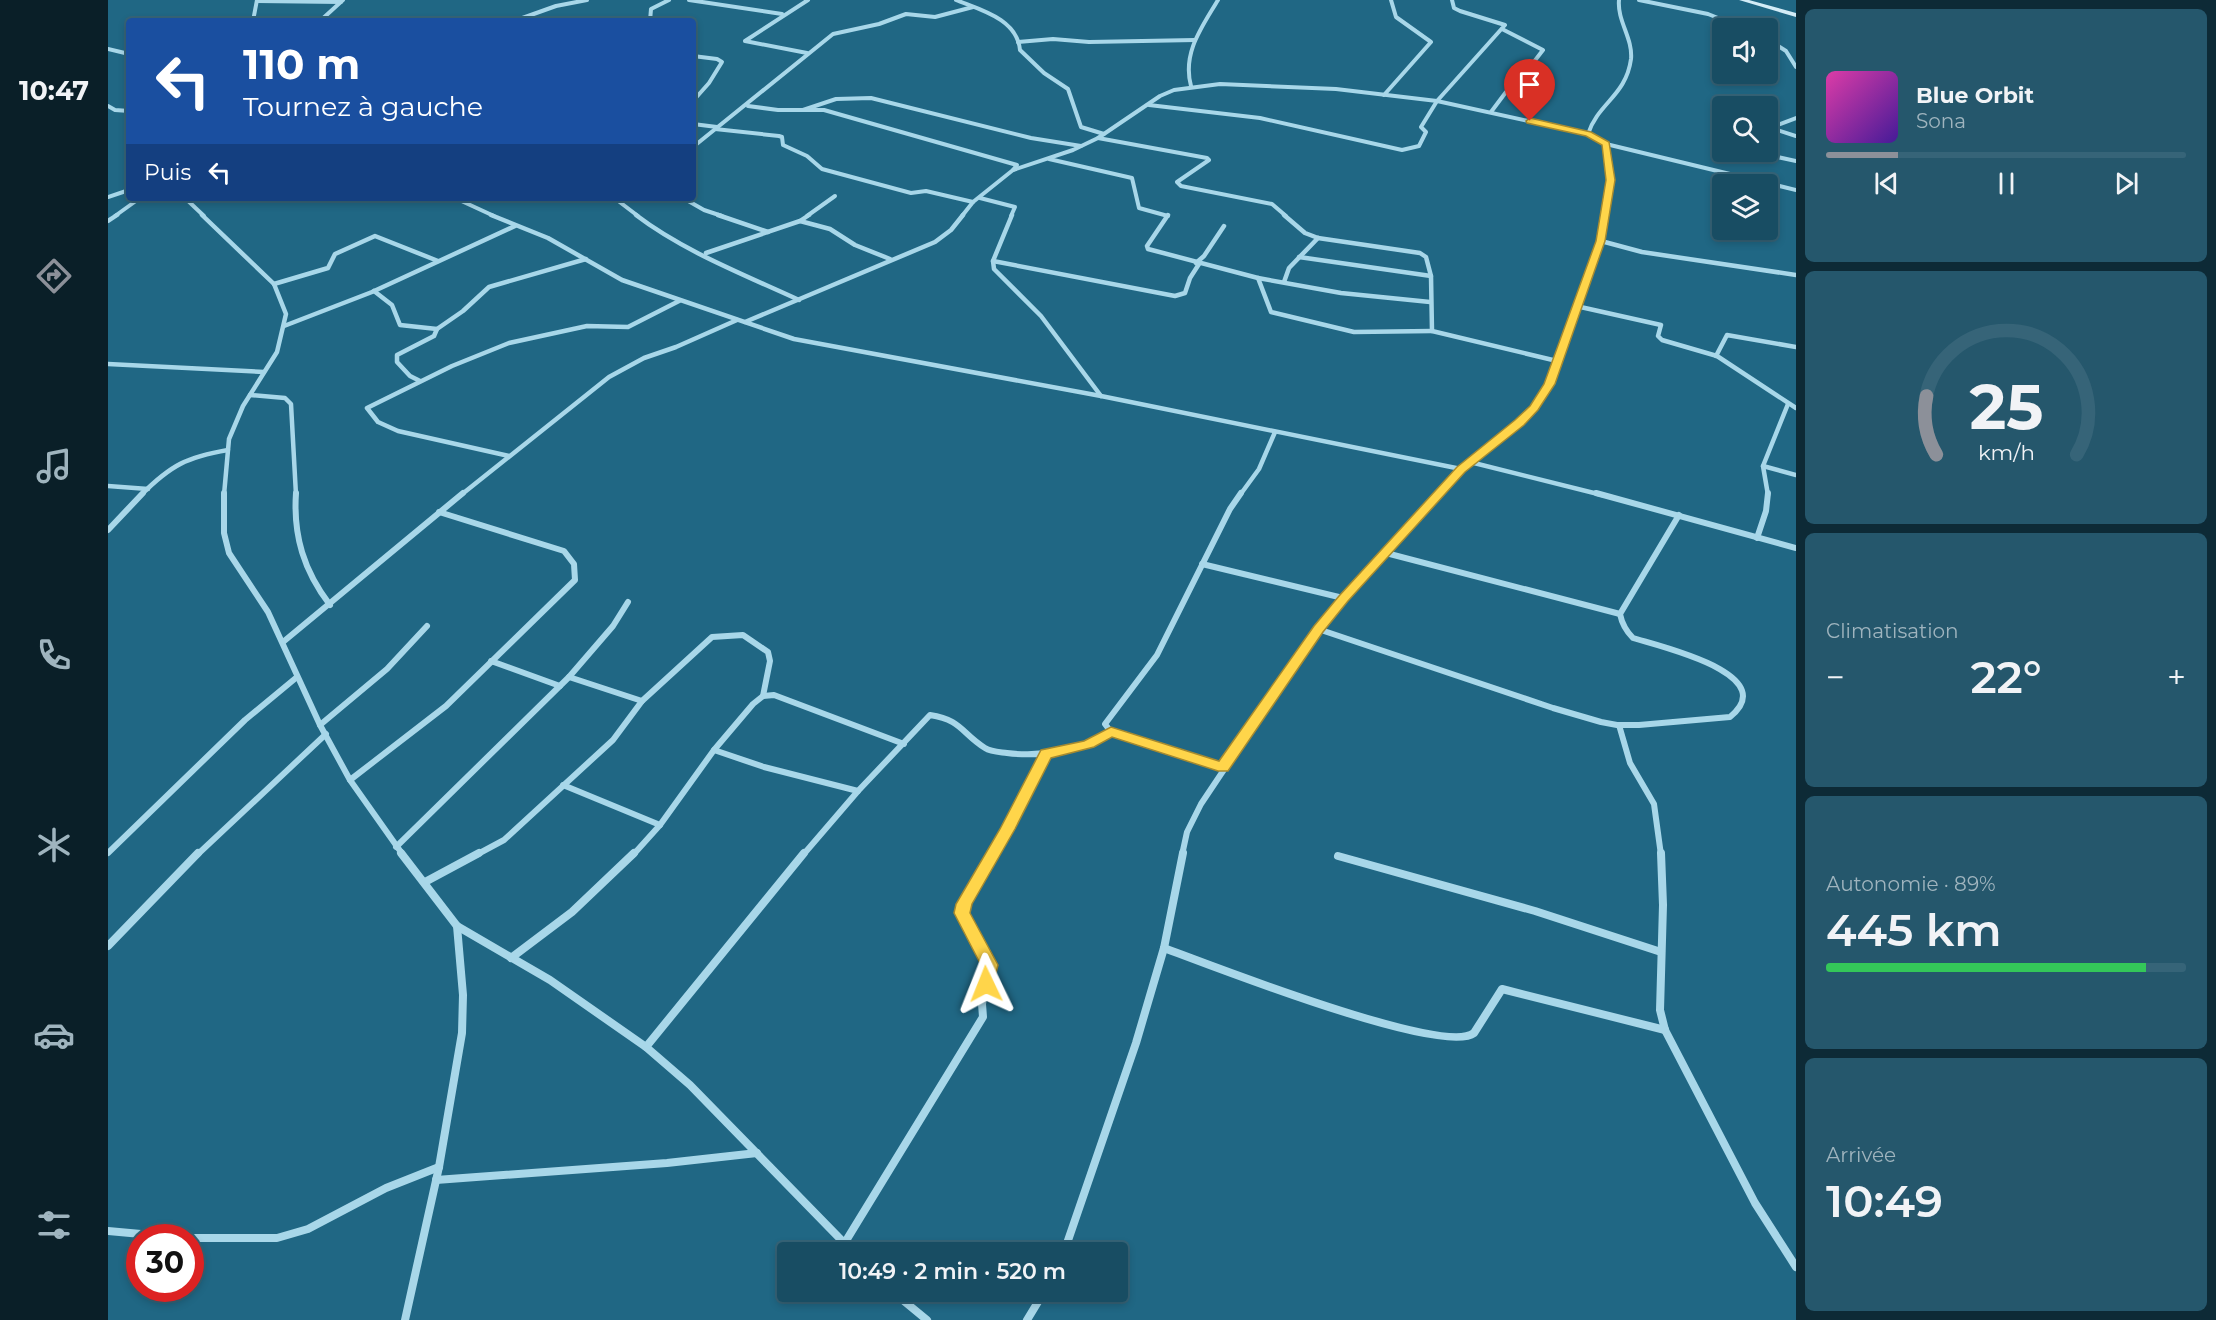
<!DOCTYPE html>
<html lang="fr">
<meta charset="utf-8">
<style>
body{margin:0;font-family:Montserrat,sans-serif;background:#25576c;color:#f1f3f6;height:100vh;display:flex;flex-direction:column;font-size:22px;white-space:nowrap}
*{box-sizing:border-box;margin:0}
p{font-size:20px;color:#9fb4be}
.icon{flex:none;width:33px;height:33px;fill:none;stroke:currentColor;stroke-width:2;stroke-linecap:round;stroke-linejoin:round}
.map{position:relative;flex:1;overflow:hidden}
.side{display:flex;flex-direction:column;gap:9px;padding:9px;background:#0d2a36;width:420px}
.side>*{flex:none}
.banner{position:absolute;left:18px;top:18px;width:570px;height:183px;border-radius:6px;box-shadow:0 3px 9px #0003,0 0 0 2px #366478;background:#1a4fa0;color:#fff;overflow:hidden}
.fabs{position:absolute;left:1604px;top:18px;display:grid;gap:12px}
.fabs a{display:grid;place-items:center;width:66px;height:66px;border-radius:6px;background:#184d63;box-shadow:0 3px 9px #0003,0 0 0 2px #366478;font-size:30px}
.speed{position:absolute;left:18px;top:1224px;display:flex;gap:12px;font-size:30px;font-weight:700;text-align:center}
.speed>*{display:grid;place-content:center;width:78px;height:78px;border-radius:50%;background:#184d63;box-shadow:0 3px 9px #0003,0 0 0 2px #366478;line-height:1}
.speed .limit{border:9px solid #d22;background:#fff;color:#111}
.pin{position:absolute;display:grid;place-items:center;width:51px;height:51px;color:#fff;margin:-62px -26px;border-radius:50% 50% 50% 0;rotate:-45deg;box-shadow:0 0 6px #0007}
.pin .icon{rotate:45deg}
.me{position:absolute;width:66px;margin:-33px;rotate:358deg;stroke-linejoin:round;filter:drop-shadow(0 0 4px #0008)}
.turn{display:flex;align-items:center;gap:21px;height:126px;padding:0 18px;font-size:27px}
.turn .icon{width:78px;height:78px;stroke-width:2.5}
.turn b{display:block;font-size:42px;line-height:51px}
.then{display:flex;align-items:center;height:57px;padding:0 18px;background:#0003;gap:12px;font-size:22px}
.big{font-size:45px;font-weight:600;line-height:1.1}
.side .tile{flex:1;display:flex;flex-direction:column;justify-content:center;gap:9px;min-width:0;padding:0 21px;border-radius:9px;background:#25576c}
.side .dial{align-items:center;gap:0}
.dial svg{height:156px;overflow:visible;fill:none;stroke:#366478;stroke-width:7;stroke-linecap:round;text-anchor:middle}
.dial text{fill:#f1f3f6;stroke:none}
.song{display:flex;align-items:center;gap:18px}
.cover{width:72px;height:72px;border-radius:9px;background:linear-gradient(135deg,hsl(320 70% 55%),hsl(260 70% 35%))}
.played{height:6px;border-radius:3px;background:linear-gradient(90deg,#8c9099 20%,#366478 20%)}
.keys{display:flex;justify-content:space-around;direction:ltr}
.heat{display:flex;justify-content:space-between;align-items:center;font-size:33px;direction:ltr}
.charge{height:9px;border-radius:4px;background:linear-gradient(90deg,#34c759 89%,#366478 0)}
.trip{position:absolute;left:669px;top:1242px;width:351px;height:60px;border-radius:6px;background:#184d63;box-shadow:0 3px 9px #0003,0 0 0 2px #366478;font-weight:600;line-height:60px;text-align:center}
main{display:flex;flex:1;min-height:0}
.dock{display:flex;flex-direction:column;width:108px;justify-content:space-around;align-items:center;background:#0a1f28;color:#9fb4be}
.dock .icon{width:42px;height:42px}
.dock .current{color:#8c9099}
.dock b{font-size:27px;color:#f1f3f6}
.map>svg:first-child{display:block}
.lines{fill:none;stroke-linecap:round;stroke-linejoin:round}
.street-far3{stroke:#a8d7e9;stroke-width:4}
.street-far2{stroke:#a8d7e9;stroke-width:4.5}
.street-far1{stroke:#a8d7e9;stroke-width:6}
.street{stroke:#a8d7e9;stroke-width:8}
.secondary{fill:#d3ecf7;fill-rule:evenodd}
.route{fill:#ffd54a;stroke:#a68a30;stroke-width:1.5}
</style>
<main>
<nav class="dock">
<b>10:47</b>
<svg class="icon current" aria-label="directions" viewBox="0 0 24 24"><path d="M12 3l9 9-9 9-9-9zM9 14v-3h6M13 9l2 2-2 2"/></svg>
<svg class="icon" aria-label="music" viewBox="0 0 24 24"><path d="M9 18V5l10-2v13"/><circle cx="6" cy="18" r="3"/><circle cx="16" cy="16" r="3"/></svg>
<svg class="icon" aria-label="phone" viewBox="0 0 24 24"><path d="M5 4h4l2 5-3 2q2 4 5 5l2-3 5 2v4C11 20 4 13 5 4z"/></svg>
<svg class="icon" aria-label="climate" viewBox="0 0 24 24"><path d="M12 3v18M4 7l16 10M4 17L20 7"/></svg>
<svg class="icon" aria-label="car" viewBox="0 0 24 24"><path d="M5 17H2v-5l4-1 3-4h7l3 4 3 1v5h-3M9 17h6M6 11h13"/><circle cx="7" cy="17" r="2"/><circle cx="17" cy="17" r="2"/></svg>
<svg class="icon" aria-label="filters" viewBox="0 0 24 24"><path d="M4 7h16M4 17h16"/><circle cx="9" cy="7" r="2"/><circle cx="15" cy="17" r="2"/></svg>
</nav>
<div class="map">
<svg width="1688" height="1320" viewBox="0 0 1688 1320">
<rect width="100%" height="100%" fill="#206784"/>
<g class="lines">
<g class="street-far3">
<path d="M581,0l93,14"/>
<path d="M848,0c25,10 61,19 64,50l24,23 24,16 13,38 23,7"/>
<path d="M1511,0c-2,21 14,38 12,59 -5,37 -33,44 -43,75l18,10 190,46"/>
<path d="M1531,0l69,14 35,14"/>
<path d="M149,1l84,1"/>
<path d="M145,21l4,-21"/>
<path d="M212,21l23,-21"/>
<path d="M406,21l42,-15 31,-6"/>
<path d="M542,21l1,-12 18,-9"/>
<path d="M1659,39l19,12 10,16"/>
<path d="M910,42l35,-3 36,3 106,-2"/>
<path d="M0,49l21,5"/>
<path d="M699,53l-62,-12 63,-41"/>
<path d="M585,56l24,3 5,3 -13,21 -16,18"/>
<path d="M1083,86c-9,-33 11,-59 27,-86"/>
<path d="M1276,95l47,-53 -35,-25 -5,-17"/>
<path d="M1041,105l111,13 142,32 17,-4 7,-14 -5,-5 16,-26 68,-76 -45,-14 -6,-3 -2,-8"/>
<path d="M0,106l7,4 14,1"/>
<path d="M640,106l30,4h46l193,55 -4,5"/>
<path d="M695,110l33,-11 35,-1 160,40 50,8"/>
<path d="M1383,112l15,-20 7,-3 30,-39 -41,-21"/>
<path d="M585,124l24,3"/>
<path d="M1663,128l25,8"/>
<path d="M607,129l64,7 3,1 1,8 24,11 15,13 89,24 15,-2 47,11"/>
<path d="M1659,129l29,-11"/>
<path d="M990,138l109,20 2,2 -32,22 4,4 91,18 14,12"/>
<path d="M585,147l140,-113 46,-10 27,-10 29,3 38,-10"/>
<path d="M1646,152l42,9"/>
<path d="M941,159l83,19 7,30 29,8"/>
<path d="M0,197l21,-7"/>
<path d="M77,198l19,18"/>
<path d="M347,198l39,18"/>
<path d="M469,198l14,3 26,-1 21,16"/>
<path d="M575,198l21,12 18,6"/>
<path d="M872,198l35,9 -4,9"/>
<path d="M7,216l25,-18"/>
<path d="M699,216l28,-20"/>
<path d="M854,216l11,-14 40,-32 60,-20 25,-12 62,-42 14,-6 46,-6 116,5 101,12 151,33"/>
<path d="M1497,216l6,-36 -5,-36"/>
</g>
<g class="street-far2">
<path d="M94,215l72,69 12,30 -9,38 -34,54 -14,33 -5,56"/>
<path d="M383,215l57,23 74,42 172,59 307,57 360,73"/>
<path d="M528,215c47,36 109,60 163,85"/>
<path d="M610,215l50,17"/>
<path d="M904,215l-19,46 1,8 47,47 60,80"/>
<path d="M1060,215l-21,31 1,3 110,29 13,34 83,20 78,-1"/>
<path d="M1176,215l21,18 13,5 102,15 6,4 5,19 1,55 125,30"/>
<path d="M0,221l9,-6"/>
<path d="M692,221l30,8 25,16 35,14"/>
<path d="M1493,241l41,11 154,23"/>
<path d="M598,253l94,-32 9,-6"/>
<path d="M1191,257l132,19"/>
<path d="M885,261l182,35 10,-3 5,-15 9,-14"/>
<path d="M1088,263l8,-7 20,-30"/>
<path d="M1150,278l83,15 89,9"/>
<path d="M1176,282l5,-14 29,-30"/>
<path d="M166,284l54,-16 7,-14 40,-18 63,25"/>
<path d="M266,291l18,14 8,20 37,4"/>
<path d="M1468,306l85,19 -3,11 4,4 55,16 79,52"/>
<path d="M637,322l190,-80 16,-12 12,-15"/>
<path d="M176,326l88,-34 143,-66"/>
<path d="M1608,356l11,-21 69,12"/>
<path d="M0,364l156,8"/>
<path d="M312,381l-10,-5 -13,-14v-7l37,-19 3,-7 26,-18 26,-24 97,-28"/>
<path d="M142,395l35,3 6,6 5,91"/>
<path d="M401,456l-111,-25 -20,-9 -11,-14 85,-42 57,-23 78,-17 41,1 51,-26"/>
<path d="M1362,462l132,33"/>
<path d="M1655,466l33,9"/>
<path d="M0,486l40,3"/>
<path d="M33,495c30,-30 46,-38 87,-45"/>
<path d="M353,495l148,-118 35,-19 32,-11 61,-27"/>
<path d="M1132,495l19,-26 16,-37"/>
<path d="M1329,495l24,-26 73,-61 15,-24 52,-143 4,-26"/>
<path d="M1660,495l-5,-29 25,-62"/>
</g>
<g class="street-far1">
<path d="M116,493v40l5,20 39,59 52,113 30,55 53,75"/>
<path d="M188,493c-3,43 8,78 34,112"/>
<path d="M1488,493l200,55"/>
<path d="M0,530l35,-37"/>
<path d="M1649,538l9,-27 2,-18"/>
<path d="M1278,553l234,61"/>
<path d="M1094,564l141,34"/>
<path d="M1210,629l235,79 48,14 16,3h22l91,-8c53,-43 -72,-71 -97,-79 -7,-7 -11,-14 -13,-24l59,-99"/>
<path d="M175,642l180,-149"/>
<path d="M383,661l69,25"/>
<path d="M461,677l73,24"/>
<path d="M212,725l67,-56 40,-43"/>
<path d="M1511,725l11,38 24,41 7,51"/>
<path d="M606,750l50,17 94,24"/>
<path d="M1115,768l-112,-36 -6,-8 52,-69 73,-146 11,-16"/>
<path d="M242,780l96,-74 129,-126 -1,-16 -10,-13 -125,-39"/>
<path d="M455,785l97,40"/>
<path d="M288,847l173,-170 44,-51 15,-24"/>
<path d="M0,853l137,-133 52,-43"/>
<path d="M89,855l129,-121"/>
<path d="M368,855l28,-15 109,-100 29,-39 70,-64 31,-2 25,17 2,9 -7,35"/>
<path d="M525,855l27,-30 54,-75 39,-46 10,-8 11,-1 130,49"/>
<path d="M695,855l55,-64 72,-76c32,5 31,18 55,33 6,4 15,4 22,5 38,5 71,-4 104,-21"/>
<path d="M885,855l53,-101"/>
<path d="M1074,855l5,-23 14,-28 117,-175 25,-31 96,-105"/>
</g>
<g class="street">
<path d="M293,853l56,73 93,54 96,67 44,38 163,167"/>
<path d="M1553,853l2,52 -3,105 5,20 90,173 41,64"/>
<path d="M1230,856l197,55 126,41"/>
<path d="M317,882l54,-29"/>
<path d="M0,946l90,-93"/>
<path d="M1056,948c44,16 279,109 310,85l28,-44 163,41"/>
<path d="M403,958l61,-46 62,-59"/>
<path d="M538,1047l158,-194"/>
<path d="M328,1180l231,-17 90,-10"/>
<path d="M0,1231l77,7"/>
<path d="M82,1238h87l31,-9 78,-41 53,-21"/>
<path d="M736,1244l139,-227 -1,-13 7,-39 -27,-52 2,-9 30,-51"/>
<path d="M956,1252l72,-209 28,-95 19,-95"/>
<path d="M785,1292l34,28"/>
<path d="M297,1320l34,-153 23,-134 1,-38 -6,-69"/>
<path d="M919,1320l17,-28"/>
</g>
<path class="secondary" d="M1631,0h10l47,13v4z"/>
</g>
<path class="route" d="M1422,118l61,14 18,10 6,38 -10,61 -50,143 -17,26 -14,15 -59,47 -117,129 -25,31 -95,139h-10l-106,-34 -18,10 -43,11 -36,71 -43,75 -2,9 28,52 -6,24 -6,2 -6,-2 -3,-5 4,-19 -27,-52 2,-9 44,-75 41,-79 43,-9 27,-14 108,34 95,-135 25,-30 118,-129 58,-47 15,-14 14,-22 52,-143 10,-61 -4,-35 -16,-9 -59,-13 -1,-2z"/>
</svg>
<div class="fabs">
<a><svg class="icon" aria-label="sound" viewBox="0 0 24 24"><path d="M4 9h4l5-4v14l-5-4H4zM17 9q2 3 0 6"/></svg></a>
<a><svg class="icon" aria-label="search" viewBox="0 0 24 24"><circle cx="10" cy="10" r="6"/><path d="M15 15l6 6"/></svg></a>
<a><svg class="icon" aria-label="layers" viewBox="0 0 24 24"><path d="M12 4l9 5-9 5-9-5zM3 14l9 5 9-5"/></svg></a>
</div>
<div class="speed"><div class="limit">30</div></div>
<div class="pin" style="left:1422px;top:121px;background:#d93025"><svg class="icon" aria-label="arrive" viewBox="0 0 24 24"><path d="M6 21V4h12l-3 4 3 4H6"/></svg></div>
<svg class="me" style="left:878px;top:984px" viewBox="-20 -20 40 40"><path d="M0-17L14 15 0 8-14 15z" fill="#ffd54a" stroke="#fff" stroke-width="4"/></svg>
<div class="trip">10:49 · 2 min · 520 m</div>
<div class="banner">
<div class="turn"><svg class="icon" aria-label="left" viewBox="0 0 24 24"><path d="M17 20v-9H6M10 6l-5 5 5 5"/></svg><div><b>110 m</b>Tournez à gauche</div></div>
<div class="then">Puis<svg class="icon" aria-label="left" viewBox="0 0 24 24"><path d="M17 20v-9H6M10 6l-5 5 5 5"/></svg></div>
</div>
</div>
<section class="side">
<div class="tile">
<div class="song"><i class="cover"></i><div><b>Blue Orbit</b><p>Sona</p></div></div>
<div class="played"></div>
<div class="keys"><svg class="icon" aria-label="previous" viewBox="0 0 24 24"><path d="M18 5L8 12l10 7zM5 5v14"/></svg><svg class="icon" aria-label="pause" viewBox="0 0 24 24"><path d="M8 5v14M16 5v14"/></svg><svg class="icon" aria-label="next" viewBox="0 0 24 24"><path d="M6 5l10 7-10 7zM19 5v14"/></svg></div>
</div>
<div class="tile dial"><svg viewBox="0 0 100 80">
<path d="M14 69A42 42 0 1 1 86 69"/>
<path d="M14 69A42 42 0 0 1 9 39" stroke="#8c9099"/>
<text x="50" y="56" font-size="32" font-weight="700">25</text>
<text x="50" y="72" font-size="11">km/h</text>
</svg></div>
<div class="tile"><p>Climatisation</p>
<div class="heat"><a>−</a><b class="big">22°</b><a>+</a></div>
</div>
<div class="tile"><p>Autonomie · 89%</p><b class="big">445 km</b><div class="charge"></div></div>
<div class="tile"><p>Arrivée</p><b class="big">10:49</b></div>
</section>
</main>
